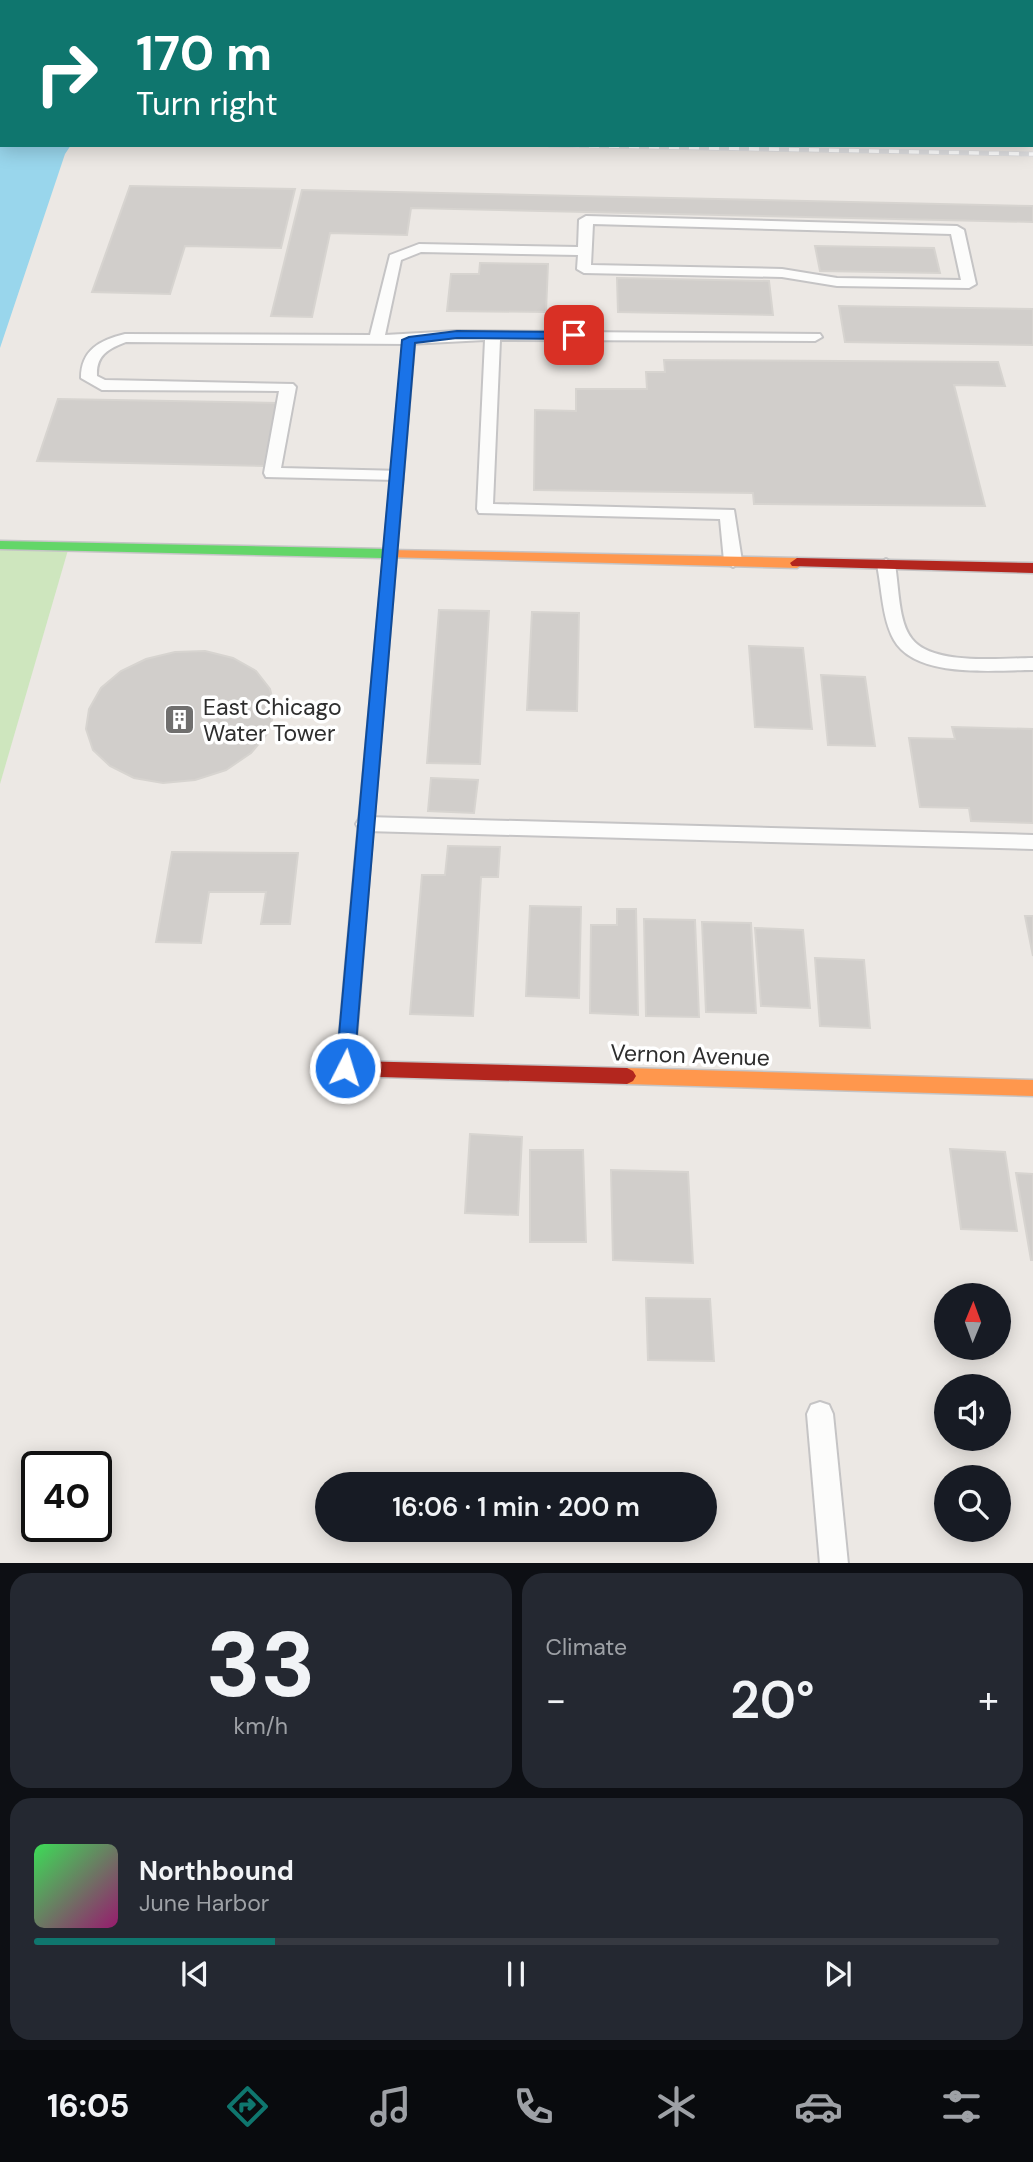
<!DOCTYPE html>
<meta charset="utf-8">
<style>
body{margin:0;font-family:"DM Sans",sans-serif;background:#242831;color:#f1f3f6;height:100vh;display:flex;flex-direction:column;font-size:26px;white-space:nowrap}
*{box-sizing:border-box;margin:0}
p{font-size:23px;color:#9ea1a6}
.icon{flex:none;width:38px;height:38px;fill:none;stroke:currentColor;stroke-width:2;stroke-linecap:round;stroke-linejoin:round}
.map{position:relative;height:1563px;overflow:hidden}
.drawer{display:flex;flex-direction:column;gap:10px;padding:10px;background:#0d0f14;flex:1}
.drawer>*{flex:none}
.guide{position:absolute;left:0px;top:0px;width:1034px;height:147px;box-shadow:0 4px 18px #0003;background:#0f766e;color:#fff;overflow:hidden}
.needle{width:46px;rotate:1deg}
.fabs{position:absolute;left:934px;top:1283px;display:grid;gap:14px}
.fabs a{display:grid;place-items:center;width:77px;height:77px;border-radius:50%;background:#171b24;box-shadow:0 4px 18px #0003;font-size:35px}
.speed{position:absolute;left:21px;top:1451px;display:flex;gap:14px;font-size:35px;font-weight:700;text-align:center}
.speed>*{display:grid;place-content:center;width:91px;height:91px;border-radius:50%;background:#171b24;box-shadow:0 4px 18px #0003;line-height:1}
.speed .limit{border:4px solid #111;border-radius:10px;background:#fff;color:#111}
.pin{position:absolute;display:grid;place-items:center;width:60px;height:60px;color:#fff;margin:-30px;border-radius:14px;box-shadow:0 4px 10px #0006}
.me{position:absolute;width:77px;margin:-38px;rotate:5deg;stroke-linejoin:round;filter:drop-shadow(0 0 5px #0008)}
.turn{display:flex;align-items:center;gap:24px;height:147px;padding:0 21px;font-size:32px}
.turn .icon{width:91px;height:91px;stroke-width:2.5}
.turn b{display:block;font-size:49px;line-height:60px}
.big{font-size:52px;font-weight:600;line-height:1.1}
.drawer .card{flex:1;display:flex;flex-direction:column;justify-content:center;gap:10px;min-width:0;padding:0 24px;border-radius:21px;background:#242831}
.drawer .dial{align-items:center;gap:0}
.dial b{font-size:91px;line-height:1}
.song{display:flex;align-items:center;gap:21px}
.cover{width:84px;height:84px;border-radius:10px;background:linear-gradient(135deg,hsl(130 70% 55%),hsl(320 70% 35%))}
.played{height:7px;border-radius:4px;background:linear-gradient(90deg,#0f766e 25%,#363941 25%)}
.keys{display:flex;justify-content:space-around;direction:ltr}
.heat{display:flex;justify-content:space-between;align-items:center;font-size:38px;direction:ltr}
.drawer .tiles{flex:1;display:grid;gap:10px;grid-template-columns:1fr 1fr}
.card:last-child{grid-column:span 2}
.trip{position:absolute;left:315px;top:1472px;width:402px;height:70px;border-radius:35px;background:#171b24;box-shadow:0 4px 18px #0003;font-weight:600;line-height:70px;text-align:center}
.tab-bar{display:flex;height:112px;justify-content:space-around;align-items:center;background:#090b0e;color:#9ea1a6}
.tab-bar .icon{width:49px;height:49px}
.tab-bar .current{color:#0f766e}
.tab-bar b{font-size:32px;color:#f1f3f6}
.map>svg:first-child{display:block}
.green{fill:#cee6be}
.water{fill:#99d6ec}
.building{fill:#d1cecb;stroke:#d7d4d0;stroke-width:2}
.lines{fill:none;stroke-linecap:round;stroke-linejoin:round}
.lane-casing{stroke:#c5c4c5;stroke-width:4}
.fast-casing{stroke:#c5c4c5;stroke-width:3}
.slow-casing{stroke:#c5c4c5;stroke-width:3}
.jam-casing{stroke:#c5c4c5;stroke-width:3}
.lane{fill:#fcfcfb;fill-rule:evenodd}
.fast{fill:#63d668;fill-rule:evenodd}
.slow{fill:#ff974d;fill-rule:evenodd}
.jam{fill:#b3261e;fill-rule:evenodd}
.rail-casing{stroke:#dfdfe1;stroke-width:5}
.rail{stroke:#fff;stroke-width:3.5;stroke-dasharray:10;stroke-linecap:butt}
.route{fill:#1a73e8;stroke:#114b97;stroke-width:2}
.labels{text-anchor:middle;stroke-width:7;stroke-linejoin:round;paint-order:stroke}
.poi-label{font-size:23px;fill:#2e2e2e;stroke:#fff;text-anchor:start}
.street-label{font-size:23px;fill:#2e2e2e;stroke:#fff}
</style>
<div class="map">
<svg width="1033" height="1564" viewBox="0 0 1033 1564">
<rect width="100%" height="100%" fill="#ece8e4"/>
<path class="green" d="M0,547l68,3 -68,234z"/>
<path class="water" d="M0,0h122l-120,2v143h69l-6,9 -65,194z"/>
<g class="building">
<path d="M130,186l165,3 -14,59 -96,-2 -15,48 -78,-2z"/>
<path d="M302,190l731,16v16l-622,-14 -4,27 -77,-2 -18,84 -41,-1z"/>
<path d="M815,246l119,2 6,25 -120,-2z"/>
<path d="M480,263l68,1 -2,48 -99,-1 4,-37h28z"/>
<path d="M617,278l152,3 4,34 -155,-3z"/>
<path d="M839,306l194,3v36l-188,-3z"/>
<path d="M664,360l334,2 7,24 -51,-1 31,121 -231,-2 -1,-11 -219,-3 1,-80 41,1v-22h71l-1,-17h19z"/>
<path d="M58,399l219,4 -13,63 -227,-5z"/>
<path d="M439,610l50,1 -9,153 -53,-1z"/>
<path d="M532,612l47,1 -2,98 -50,-1z"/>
<path d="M749,646l54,2 9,81 -57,-2z"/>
<path d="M205,651l28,7 23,13 14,18 5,21 -7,23 -17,20 -25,17 -31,10 -32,3 -29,-5 -24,-12 -17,-16 -7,-21 3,-20 12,-21 20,-17 25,-12 29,-7z"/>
<path d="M821,675l44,2 10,69 -47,-1z"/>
<path d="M952,727l81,2v94l-62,-2 -2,-13 -49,-1 -11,-69 46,1z"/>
<path d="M431,778l47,2 -4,33 -46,-2z"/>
<path d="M448,846l52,1 -2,30h-17l-8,139 -63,-2 12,-139h23z"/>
<path d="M172,852l126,1 -8,71h-29l5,-32h-57l-8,51 -45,-1z"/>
<path d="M530,906l51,1 -2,91 -53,-2z"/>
<path d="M617,909h19l2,106 -48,-2 1,-88h26z"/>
<path d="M1025,916h8v40z"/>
<path d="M644,919l51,1 4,97 -53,-1z"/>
<path d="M702,922l49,1 5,90 -50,-1z"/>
<path d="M755,928l48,2 7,78 -49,-2z"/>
<path d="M815,958l49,2 6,68 -50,-2z"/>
<path d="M470,1134l52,3 -4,78 -53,-2z"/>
<path d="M950,1149l55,3 12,79 -56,-2z"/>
<path d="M530,1150h53l3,92h-56z"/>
<path d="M611,1170l77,2 5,91 -80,-3z"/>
<path d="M1016,1173l17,1v86h-2z"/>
<path d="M646,1298l64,1 4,62 -66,-1z"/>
</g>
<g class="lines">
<defs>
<g id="lane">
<path d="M586,216l371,10 7,4 12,54 -7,4 -132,-2 -55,-9 -198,-4 -7,-4 1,-14 -157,-3 -20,8 -16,75 72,-4 363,3 2,3 -7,4 -315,-1 -7,164 241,6 8,51 -9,6 -9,-6 -4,-42 -241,-6 -2,-4 8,-169 -76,4 -283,-2c-18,7 -30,13 -29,34l8,4 188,4 3,3 -15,81 122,3v8l-6,1 -131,-3 -2,-4 15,-82 -177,-1 -21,-12c0,-28 19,-38 44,-44l245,1 20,-80 29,-11 159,3 1,-27zM593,224l358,10 10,46 -124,-2 -55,-9 -191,-4z"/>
<path d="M886,559l9,6c4,21 3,57 17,74 21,27 90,19 121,19v12c-38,0 -117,9 -139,-30 -12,-22 -12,-51 -17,-75z"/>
<path d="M366,817l667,18v14l-667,-18 -7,-2 -3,-5 3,-5z"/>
<path d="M820,1402l9,3 4,9 15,150h-28l-13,-150 4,-9z"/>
</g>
<path id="fast" d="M409,336l6,4 -45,530 -2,4h-12l-2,-4 29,-312 -383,-9v-8l384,8 19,-209z"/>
<g id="slow">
<path d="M389,550l408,8 7,5 -7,5 -413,-11 -2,-3z"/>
<path d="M627,1068l406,12v16l-406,-12 -6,-3 -3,-5 3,-5z"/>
</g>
<g id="jam">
<path d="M797,558l236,5v10l-241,-7 -2,-3z"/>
<path d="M362,864l6,2 2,4 -15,191 272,7 6,3 3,5 -3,5 -6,3 -282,-8 -6,-3 -3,-5 18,-198 2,-4z"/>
</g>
</defs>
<use href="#lane" class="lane-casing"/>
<use href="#fast" class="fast-casing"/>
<use href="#slow" class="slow-casing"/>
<use href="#jam" class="jam-casing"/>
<use href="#lane" class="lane"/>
<use href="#fast" class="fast"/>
<use href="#slow" class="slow"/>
<use href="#jam" class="jam"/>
<defs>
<path id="rail" d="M549,145l484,9"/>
</defs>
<use href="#rail" class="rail-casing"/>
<use href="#rail" class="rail"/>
</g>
<path class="route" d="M457,331l117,1 6,3 -6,4 -117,-1 -42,5 -61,725 -9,7 -9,-7 66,-728 7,-3z"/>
<defs>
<symbol id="building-square" viewBox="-11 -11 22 22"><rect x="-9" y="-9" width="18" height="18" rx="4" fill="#706f6e" stroke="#fff"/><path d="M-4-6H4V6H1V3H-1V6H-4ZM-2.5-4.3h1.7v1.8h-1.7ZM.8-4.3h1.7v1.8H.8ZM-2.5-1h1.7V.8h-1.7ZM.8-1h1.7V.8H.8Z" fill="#fff"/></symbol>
</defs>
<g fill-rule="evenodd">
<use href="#building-square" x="162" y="702" width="35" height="35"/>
</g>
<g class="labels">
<g class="poi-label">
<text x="203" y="715">East Chicago<tspan x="203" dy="26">Water Tower</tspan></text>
</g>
<g class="street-label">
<text transform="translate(690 1055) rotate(2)" y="8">Vernon Avenue</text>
</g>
</g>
</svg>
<div class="fabs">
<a><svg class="needle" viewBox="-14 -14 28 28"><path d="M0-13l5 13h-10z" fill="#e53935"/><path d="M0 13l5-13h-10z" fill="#9ea1a6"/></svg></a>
<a><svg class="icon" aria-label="sound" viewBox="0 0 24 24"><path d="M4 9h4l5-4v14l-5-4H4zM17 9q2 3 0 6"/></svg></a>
<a><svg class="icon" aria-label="search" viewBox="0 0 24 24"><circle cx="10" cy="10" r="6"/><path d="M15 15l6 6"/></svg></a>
</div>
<div class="speed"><div class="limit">40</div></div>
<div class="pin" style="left:574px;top:335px;background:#d93025"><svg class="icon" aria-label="arrive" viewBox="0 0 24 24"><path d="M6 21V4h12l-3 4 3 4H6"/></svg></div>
<svg class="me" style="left:345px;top:1068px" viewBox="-20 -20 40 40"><circle r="17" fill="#1a73e8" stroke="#fff" stroke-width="3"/><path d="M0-11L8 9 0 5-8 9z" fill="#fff"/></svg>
<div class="trip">16:06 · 1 min · 200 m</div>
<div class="guide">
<div class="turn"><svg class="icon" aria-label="right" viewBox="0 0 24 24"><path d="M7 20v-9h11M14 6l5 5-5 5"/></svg><div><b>170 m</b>Turn right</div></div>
</div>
</div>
<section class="drawer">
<div class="tiles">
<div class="card dial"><b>33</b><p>km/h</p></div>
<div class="card"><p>Climate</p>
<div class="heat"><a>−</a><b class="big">20°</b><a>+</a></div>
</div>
<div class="card">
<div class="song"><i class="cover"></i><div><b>Northbound</b><p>June Harbor</p></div></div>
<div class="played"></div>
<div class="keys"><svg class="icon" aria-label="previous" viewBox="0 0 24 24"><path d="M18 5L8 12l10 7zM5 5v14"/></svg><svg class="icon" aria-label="pause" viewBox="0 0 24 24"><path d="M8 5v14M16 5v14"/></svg><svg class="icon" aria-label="next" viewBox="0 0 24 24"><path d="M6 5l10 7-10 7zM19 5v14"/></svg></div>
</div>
</div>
</section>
<nav class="tab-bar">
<b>16:05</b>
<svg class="icon current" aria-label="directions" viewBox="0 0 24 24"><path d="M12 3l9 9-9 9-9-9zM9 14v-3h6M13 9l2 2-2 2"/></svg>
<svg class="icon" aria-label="music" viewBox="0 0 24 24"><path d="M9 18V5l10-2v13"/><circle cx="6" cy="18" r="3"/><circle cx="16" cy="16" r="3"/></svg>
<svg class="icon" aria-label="phone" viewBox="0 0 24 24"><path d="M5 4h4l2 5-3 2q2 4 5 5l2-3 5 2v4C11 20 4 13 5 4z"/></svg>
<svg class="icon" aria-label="climate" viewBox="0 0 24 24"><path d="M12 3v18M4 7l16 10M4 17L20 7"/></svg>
<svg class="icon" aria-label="car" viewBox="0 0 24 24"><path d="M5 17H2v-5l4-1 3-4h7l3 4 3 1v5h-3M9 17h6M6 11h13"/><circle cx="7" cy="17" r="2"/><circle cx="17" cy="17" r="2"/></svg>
<svg class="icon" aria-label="filters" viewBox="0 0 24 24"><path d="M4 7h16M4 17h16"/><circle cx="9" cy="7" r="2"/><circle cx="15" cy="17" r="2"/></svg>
</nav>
